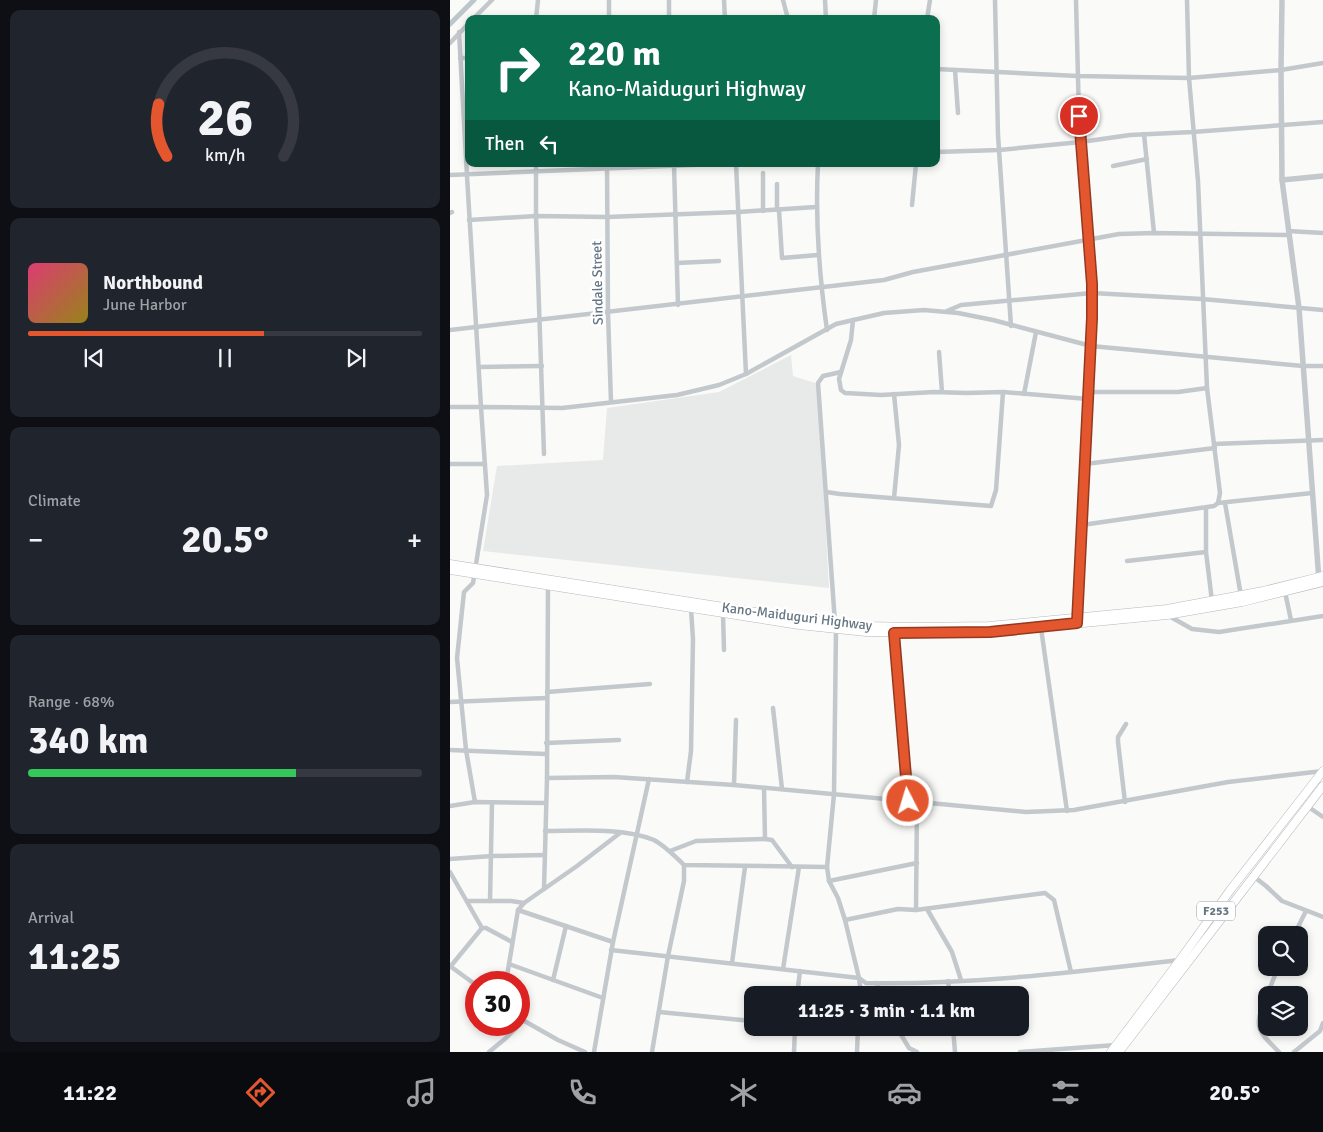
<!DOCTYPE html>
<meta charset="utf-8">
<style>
body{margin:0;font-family:Signika,sans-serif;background:#20242c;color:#f1f3f6;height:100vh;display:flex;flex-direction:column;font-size:19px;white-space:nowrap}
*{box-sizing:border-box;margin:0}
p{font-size:16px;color:#9ea1a6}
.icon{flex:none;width:28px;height:28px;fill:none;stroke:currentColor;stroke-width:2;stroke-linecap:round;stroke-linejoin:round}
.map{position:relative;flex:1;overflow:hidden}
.sheet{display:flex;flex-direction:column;gap:10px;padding:10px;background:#0d0f14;width:450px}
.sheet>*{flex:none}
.banner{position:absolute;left:15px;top:15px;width:475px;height:152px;border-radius:10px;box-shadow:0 2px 8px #0003;background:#0b6e4f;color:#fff;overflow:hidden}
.controls{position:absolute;left:808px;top:926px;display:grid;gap:10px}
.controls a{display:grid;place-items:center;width:50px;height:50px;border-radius:10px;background:#171b24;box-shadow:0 2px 8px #0003;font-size:25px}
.speed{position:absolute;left:15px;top:971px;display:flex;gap:10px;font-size:25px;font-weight:700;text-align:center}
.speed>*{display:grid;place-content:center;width:65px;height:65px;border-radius:50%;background:#171b24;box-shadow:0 2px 8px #0003;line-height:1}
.speed .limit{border:8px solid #d22;background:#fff;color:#111}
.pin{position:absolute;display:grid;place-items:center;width:42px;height:42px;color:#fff;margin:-21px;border:2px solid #fff;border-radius:50%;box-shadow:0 1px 5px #0007}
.me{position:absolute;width:55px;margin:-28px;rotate:355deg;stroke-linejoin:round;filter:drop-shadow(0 0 4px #0008)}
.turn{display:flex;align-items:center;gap:18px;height:105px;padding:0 20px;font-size:22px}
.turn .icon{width:65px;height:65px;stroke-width:2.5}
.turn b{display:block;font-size:35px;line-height:42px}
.then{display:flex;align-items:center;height:48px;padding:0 20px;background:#0003;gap:10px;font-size:19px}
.big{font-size:38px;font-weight:700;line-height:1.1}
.sheet .widget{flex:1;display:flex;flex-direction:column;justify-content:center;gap:8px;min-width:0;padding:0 18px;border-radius:10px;background:#20242c}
.sheet .dial{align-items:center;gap:0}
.dial svg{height:130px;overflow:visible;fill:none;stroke:#363941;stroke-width:7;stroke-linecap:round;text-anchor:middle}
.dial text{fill:#f1f3f6;stroke:none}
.song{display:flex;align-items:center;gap:15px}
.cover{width:60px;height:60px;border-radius:8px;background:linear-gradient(135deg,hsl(340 70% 55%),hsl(50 70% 35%))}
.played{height:5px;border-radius:2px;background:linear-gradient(90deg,#e4572e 60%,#363941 60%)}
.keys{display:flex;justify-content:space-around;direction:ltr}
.heat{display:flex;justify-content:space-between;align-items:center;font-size:28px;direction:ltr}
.charge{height:8px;border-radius:4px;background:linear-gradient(90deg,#34c759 68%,#363941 0)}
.trip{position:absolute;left:294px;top:986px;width:285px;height:50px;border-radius:10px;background:#171b24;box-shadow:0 2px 8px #0003;font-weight:700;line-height:50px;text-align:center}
.dock{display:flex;height:80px;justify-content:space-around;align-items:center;background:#090b0e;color:#9ea1a6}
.dock .icon{width:35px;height:35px}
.dock .selected{color:#e4572e}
.dock b{font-size:22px;color:#f1f3f6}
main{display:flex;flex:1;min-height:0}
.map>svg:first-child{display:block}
.built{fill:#e8e9e9}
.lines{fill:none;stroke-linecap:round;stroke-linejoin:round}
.canal{stroke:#bbc7cb;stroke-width:5}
.primary-casing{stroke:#b5babe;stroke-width:9}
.trunk-casing{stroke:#b4b9bd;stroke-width:9}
.minor{stroke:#c3c8cc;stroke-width:4.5}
.tertiary{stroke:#c3c8cc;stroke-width:5.5}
.primary{stroke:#fff;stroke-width:8}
.trunk{stroke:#fff;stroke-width:8}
.route-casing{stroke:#94391e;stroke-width:12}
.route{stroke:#e4572e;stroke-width:9}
.labels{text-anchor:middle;stroke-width:5;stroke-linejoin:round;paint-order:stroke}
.shield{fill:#fff;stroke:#939fa8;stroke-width:1}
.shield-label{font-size:12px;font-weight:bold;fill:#657683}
.street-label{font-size:14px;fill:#657683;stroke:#fff}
</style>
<main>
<section class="sheet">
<div class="widget dial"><svg viewBox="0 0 100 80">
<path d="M14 69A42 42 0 1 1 86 69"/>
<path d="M14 69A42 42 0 0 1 9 37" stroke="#e4572e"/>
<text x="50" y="56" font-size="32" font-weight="700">26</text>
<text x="50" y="72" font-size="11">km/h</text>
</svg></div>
<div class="widget">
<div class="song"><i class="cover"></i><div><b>Northbound</b><p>June Harbor</p></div></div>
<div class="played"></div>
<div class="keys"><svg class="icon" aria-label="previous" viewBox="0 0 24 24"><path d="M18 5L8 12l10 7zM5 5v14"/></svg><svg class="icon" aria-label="pause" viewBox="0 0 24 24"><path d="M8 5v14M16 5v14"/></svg><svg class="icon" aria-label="next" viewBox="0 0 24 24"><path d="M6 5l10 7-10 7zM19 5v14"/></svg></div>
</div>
<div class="widget"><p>Climate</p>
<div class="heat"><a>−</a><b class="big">20.5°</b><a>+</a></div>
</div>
<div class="widget"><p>Range · 68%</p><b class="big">340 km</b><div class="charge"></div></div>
<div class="widget"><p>Arrival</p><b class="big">11:25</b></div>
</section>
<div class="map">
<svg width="873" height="1052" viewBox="0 0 873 1052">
<rect width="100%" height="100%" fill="#fafaf8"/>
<path class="built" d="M341,355l2,21 25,8 11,204 -346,-37 14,-85 106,-6 4,-52 112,-16z"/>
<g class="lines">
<path class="canal" d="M0,24l24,-24"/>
<defs>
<g id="primary">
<path d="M661,1052l69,-92 51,-71 92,-118"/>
<path d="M669,1052l204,-266"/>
</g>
<g id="trunk">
<path d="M0,564l350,55 66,7 48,1 75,-1 178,-17 96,-18 60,-15"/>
<path d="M0,570l349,55 67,7 48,1 76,-1 177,-17 75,-13 81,-20"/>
</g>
</defs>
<use href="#primary" class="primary-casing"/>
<use href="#trunk" class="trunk-casing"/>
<g class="minor">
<path d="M219,0v19"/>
<path d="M274,0l1,19"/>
<path d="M333,0l5,19"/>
<path d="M375,0l1,19"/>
<path d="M545,0l3,135 13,191"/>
<path d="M626,0l3,116 13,168v34l-16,300"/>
<path d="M737,0l2,78 9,103 9,207 13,105 -2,10"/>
<path d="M23,19l19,-19"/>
<path d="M86,19l2,-19"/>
<path d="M159,19v-19"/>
<path d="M424,19l2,-19"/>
<path d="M477,19l3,-19"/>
<path d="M0,43l19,-20"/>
<path d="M10,58h9"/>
<path d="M486,69l142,7 111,2 92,-8 42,-7"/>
<path d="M505,70l3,43"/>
<path d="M694,134l10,99"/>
<path d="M486,152l63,-2 82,-8 49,-7 63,-3 130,-10"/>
<path d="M86,164v52l8,238"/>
<path d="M157,164l1,149 3,89"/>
<path d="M286,164l10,210"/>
<path d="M368,164c-3,56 1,110 9,166"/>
<path d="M224,165l4,140"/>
<path d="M663,166l34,-7"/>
<path d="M313,173v38"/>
<path d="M0,175l266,-11"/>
<path d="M462,205l4,-41"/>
<path d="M327,210v-26"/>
<path d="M329,210l3,48 36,-3"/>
<path d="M0,213l2,-1"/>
<path d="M19,220l67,-4 71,1 131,-5 78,-5"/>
<path d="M838,231l35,2"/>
<path d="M227,263l42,-2"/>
<path d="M497,311l14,-6 11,-1 120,-11 110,6 121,11"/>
<path d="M403,320l-2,20 -12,39 2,11 4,3 36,2 53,-3 33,1 36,-1 85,7"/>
<path d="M0,330l434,-50 29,-8 206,-38 35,-1 134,2"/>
<path d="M489,352l3,40"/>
<path d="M29,367l63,-1"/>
<path d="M638,392h90l29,-4"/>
<path d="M574,394l12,-62"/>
<path d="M0,407h31l-14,-231 -8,-144"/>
<path d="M764,444l109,-4"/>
<path d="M0,464h35"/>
<path d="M635,464l130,-16"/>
<path d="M376,492l14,2 151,12 5,-16 7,-98"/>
<path d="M444,498l5,-53 -5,-51"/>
<path d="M775,503l16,93"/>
<path d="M756,508v44l6,49"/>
<path d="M632,525l132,-19 4,-3 94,-10"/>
<path d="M677,561l79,-9"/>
<path d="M98,586l-1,192 67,-1 120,8 292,27 48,-2 154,-28 95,-11"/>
<path d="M835,592l6,28"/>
<path d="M273,614l1,36"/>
<path d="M719,616l23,13 27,3 104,-16"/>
<path d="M385,623l-17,-240 5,-7 18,-4"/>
<path d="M591,628l26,183"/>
<path d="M386,629l-2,165 -7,73 2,14 9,17 7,22 14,58 2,17"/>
<path d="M444,633l14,168"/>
<path d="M97,692l103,-8"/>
<path d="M0,702l97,-4"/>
<path d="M323,708l9,81"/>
<path d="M96,743l73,-3"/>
<path d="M0,750l96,4"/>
<path d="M237,782l4,-31 2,-112 -2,-30"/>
<path d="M284,785l2,-65"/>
<path d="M314,788l1,51"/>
<path d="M25,802l-9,-52 -9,-92 7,-66 9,-9 14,-88 -6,-88 81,1 115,-13 42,-10 27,-11 90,-50 48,-11 40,-3 34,3 35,7 98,26 212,20h20"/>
<path d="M675,802l-7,-60v-5l8,-13"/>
<path d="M0,806l25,-4 71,1"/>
<path d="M857,806l16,11"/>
<path d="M95,831c33,0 78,-4 109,9 11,6 21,16 30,25l143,2"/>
<path d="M220,851l26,-10 69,-2 7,1 20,27"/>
<path d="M0,859l42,-3 53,-1"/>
<path d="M0,872l32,56h4l26,14"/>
<path d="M803,876l13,10 16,15 41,16"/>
<path d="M379,881l88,-18"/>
<path d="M94,889l3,-111"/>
<path d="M17,901h44l13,2"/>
<path d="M40,901l2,-98"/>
<path d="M477,909l25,43 9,28"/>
<path d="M68,910l95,32"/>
<path d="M466,910l1,-108"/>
<path d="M395,920l53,-11 18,1 129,-17 9,7 17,72"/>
<path d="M844,935l12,-24"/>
<path d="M161,950l248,28 7,5c104,2 210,-11 314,-23"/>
<path d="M282,963l13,-96"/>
<path d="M59,964l94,34"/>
<path d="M0,966l26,19"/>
<path d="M0,967l32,-39"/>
<path d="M333,969l16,-102"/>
<path d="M103,980l13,-54"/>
<path d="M498,981l2,14"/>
<path d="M56,982l12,-72 6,-7 53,-37 43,-33"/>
<path d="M427,983l4,12"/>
<path d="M347,995l3,-24"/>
<path d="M817,995l11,-27"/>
<path d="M816,997c-12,31 -10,32 13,55"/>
<path d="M209,1012l93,9"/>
<path d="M69,1018l39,22 27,12"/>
<path d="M447,1028l12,20 8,4"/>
<path d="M503,1028l2,24"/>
<path d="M39,1052l17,-14 17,-17"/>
<path d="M144,1052l19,-110 36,-163"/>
<path d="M202,1052l16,-96 16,-75v-16"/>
<path d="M344,1052l1,-24"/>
<path d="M407,1052l1,-24"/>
<path d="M570,1052l96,-7"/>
<path d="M844,1052l26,-21 3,-8"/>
</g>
<g class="tertiary">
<path d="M832,0l-1,70 1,110 17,128 20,273"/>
<path d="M832,180l41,-4"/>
</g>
<use href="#primary" class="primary"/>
<use href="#trunk" class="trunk"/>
</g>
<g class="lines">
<defs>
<path id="route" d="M458,801l-14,-168 96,-1 87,-9 15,-305v-34l-13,-168"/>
</defs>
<use href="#route" class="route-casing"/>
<use href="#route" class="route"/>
</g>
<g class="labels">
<rect class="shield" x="747" y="901.5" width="38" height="19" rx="4"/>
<g class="shield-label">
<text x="766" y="915">F253</text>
</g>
<g class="street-label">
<text transform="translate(147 283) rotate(-91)" y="5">Sindale Street</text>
<text transform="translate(347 616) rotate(7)" y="5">Kano-Maiduguri Highway</text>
</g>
</g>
</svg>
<div class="controls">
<a><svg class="icon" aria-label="search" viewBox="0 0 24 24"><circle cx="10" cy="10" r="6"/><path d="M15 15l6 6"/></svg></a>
<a><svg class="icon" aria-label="layers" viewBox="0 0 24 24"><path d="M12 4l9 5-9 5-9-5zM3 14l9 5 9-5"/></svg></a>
</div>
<div class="speed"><div class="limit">30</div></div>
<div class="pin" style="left:629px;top:116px;background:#d93025"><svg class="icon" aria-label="arrive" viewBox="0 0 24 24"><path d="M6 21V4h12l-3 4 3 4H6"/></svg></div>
<svg class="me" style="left:458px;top:801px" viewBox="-20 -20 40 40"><circle r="17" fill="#e4572e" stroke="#fff" stroke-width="3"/><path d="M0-11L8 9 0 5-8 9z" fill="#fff"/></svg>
<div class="trip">11:25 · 3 min · 1.1 km</div>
<div class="banner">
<div class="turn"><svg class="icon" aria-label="right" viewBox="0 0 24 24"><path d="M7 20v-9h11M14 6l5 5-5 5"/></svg><div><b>220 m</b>Kano-Maiduguri Highway</div></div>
<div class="then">Then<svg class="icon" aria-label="left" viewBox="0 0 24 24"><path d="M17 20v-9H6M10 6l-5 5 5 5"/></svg></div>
</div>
</div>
</main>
<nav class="dock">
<b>11:22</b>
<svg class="icon selected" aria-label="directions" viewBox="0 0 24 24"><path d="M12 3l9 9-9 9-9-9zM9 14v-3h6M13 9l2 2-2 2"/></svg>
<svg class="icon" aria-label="music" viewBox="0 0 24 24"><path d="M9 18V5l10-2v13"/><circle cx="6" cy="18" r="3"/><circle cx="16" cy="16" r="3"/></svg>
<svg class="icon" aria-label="phone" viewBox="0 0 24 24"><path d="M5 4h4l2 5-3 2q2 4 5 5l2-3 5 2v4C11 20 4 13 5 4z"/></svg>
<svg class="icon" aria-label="climate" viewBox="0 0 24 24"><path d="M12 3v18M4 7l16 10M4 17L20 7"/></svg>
<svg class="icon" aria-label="car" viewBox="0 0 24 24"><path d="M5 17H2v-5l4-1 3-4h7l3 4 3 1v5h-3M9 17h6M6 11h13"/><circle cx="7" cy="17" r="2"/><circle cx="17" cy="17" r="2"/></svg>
<svg class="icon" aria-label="filters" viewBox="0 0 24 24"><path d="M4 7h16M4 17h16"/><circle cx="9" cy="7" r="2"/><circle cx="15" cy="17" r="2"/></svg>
<b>20.5°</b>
</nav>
